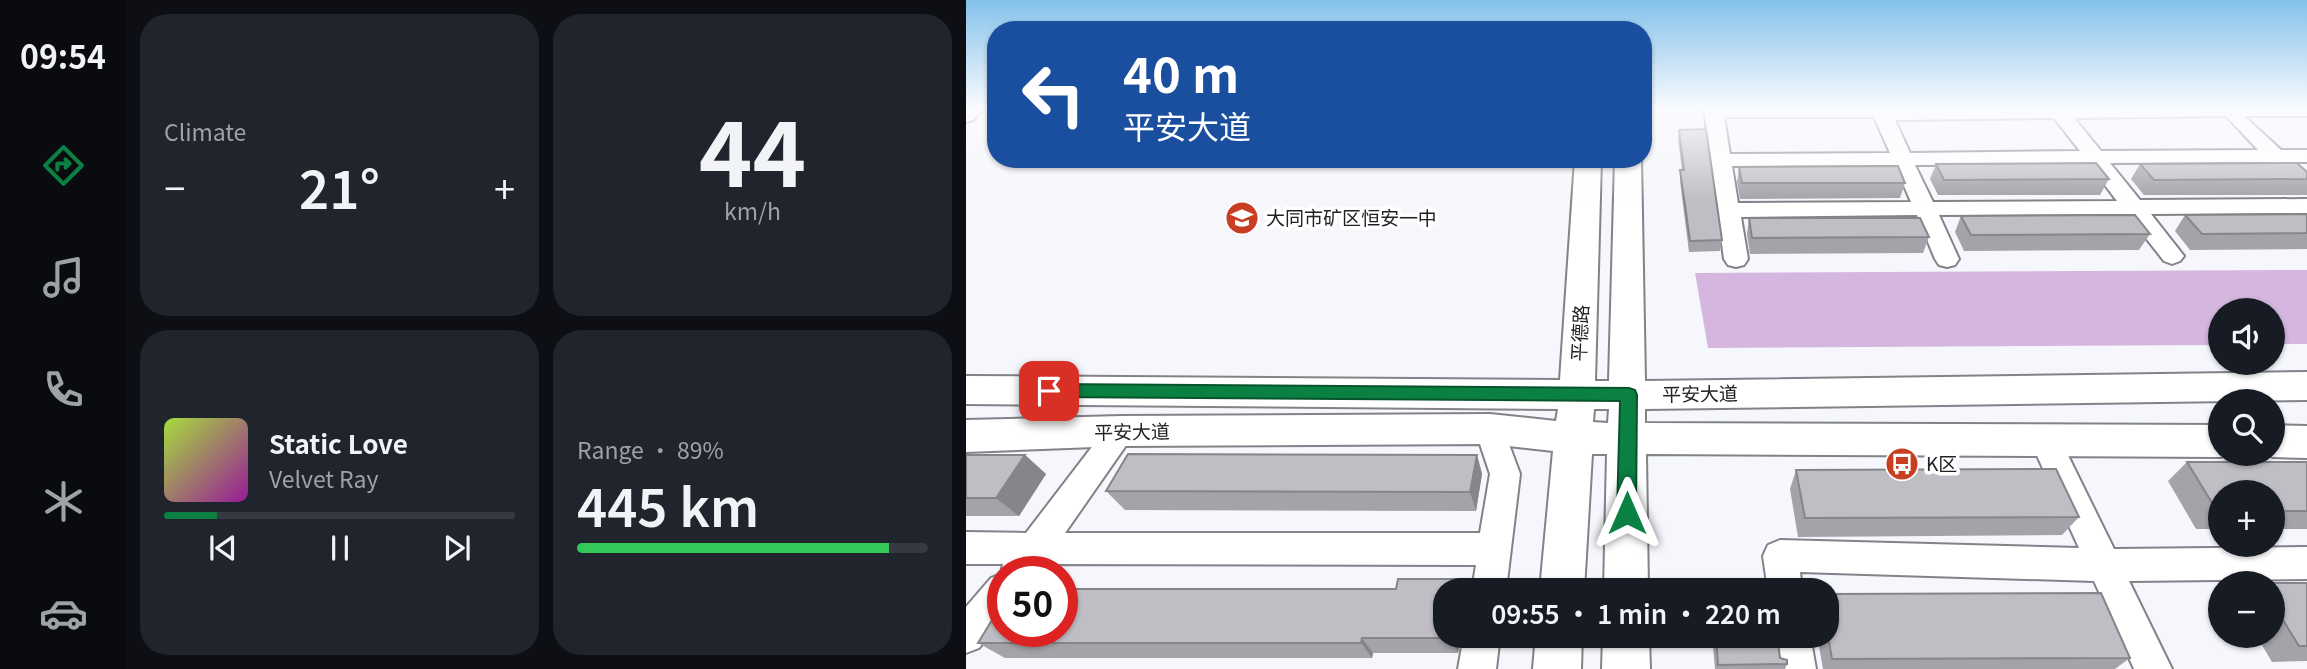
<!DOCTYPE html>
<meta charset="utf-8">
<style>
body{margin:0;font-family:Georgia,"Noto Sans SC",serif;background:#20242c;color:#f1f3f6;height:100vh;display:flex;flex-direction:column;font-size:26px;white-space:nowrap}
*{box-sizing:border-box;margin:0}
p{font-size:23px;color:#9ea1a6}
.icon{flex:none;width:38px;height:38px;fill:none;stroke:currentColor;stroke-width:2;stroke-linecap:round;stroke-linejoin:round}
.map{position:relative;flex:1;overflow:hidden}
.details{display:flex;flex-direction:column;gap:14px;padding:14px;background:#0d0f14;width:840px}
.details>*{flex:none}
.guide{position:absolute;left:21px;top:21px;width:665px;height:147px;border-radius:28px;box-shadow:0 2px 5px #0004;background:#1a4fa0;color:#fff;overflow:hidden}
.buttons{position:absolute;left:1242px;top:298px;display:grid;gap:14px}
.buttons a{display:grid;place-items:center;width:77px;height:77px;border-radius:50%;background:#171b24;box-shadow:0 2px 5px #0004;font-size:35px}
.speed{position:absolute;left:21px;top:556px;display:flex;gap:14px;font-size:35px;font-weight:700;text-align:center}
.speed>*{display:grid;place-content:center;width:91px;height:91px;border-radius:50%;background:#171b24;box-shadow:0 2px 5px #0004;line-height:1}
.speed .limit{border:10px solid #d22;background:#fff;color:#111}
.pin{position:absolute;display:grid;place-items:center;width:60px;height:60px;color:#fff;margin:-30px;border-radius:14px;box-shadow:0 4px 10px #0006}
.me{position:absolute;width:77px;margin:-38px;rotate:0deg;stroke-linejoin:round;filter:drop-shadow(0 0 5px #0008)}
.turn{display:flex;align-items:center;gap:24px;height:147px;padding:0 21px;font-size:32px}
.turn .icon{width:91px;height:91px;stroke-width:2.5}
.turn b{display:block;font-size:49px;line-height:60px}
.big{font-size:52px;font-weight:600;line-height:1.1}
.details .tile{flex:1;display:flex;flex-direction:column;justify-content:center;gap:10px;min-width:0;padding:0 24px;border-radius:28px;background:#20242c}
.details .dial{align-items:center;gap:0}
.dial b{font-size:91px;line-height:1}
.song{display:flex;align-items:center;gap:21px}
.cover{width:84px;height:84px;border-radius:10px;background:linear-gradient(135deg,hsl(80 70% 55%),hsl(300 70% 35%))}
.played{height:7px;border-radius:4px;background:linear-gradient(90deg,#0b8043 15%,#363941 15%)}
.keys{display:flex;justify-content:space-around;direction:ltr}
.heat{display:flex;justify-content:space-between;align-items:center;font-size:38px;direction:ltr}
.charge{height:10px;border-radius:5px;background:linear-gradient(90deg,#34c759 89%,#363941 0)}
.details .tiles{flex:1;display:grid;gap:14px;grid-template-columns:repeat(2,1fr)}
.trip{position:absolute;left:467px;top:578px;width:406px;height:70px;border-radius:28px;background:#171b24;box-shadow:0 2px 5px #0004;font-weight:600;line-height:70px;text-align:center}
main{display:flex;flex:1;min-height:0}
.tab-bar{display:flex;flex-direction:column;width:126px;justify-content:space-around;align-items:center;background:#090b0e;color:#9ea1a6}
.tab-bar .icon{width:49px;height:49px}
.tab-bar .current{color:#0b8043}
.tab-bar b{font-size:32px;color:#f1f3f6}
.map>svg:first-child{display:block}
.green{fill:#d5b6de}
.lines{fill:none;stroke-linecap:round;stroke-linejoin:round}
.minor-casing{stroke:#818388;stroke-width:4}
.major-casing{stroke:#818388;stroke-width:4}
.minor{fill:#fff;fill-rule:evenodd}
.major{fill:#fff;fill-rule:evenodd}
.wall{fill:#a4a3a9}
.shaded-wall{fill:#868589}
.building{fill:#bfbec4;stroke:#868589;stroke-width:2}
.route{fill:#0b8043;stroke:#07532c;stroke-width:2}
.labels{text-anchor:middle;stroke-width:7;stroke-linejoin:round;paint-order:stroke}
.poi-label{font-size:19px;fill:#212224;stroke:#fff;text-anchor:start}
.street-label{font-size:19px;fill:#212224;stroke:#fff}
</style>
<main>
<nav class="tab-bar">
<b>09:54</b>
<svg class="icon current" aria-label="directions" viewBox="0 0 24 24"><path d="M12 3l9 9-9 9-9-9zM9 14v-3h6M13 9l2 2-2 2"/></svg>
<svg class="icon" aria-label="music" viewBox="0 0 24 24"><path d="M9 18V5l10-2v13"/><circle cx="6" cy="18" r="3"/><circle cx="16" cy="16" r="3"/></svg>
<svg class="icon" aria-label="phone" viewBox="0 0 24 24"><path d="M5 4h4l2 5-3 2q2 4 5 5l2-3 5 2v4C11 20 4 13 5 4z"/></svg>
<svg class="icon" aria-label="climate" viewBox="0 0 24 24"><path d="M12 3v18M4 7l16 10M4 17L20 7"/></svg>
<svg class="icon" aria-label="car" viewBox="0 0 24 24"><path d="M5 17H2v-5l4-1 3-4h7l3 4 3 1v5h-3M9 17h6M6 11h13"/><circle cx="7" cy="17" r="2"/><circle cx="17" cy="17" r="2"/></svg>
</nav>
<section class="details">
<div class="tiles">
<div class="tile"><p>Climate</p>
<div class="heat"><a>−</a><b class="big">21°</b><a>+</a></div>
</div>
<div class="tile dial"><b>44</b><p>km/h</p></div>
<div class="tile">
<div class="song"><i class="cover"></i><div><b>Static Love</b><p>Velvet Ray</p></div></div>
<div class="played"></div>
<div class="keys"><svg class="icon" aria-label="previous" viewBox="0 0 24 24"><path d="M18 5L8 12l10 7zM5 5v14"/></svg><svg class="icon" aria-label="pause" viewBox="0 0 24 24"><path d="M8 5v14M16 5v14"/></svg><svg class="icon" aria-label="next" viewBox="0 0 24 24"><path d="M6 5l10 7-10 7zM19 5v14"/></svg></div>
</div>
<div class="tile"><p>Range · 89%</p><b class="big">445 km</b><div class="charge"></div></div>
</div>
</section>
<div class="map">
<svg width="1341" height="669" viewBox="0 0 1341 669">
<rect width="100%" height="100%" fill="#f5f7fc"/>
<path class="green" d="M1341,270v74h-34v-34h-52v35l-513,3 -13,-75z"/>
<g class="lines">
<defs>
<g id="minor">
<path d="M0,108h19l-12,12 -7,2z"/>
<path d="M738,108h603v8h-63l37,34h26v12h-13l13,12v17l-7,-2 -29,-27 -161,1 30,37 167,-1v14l-156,1 33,42 -4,5 -8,3 -8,-3 -37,-47 -188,1 20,44 -4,6 -8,2 -8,-2 -4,-6 -18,-44 -176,2 7,42 -4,6 -8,2 -8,-2 -4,-6zM1260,116l32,34 -157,1 -27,-33zM758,117h150l16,36 -160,1zM1088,118l26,33 -170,2 -15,-33zM1123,164l28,37 -184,1 -18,-37zM929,165l16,37 -173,1 -6,-37z"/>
<path d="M524,417l10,3 20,54 -14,116h-34l4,-25 -433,-1 -6,8h-34v46l-24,30 -13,5v-46l25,-29 10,-4 2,-10h-37v-32l60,1 85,-111 10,-3 10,3 5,9 -71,102h415l10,-59 -15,-45 5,-9z"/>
<path d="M1079,428l11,3 58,118 193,-2v32l-178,2 43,88h-38l-40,-88 -294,-9 2,18h-34l-5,-34 5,-11 12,-5 299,8 -49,-108 4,-9z"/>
<path d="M498,635h36l-4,34h-38z"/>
<path d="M808,635h36l6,34h-38z"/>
</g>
<g id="major">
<path d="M609,159h26l-6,222h14l6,-222h26l4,222 662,-9v28l-662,9v14l576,2v28h10l-10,4 -575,-3 2,136h-44l3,-136h-15l-8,136h-44l13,-139 -63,-7 -369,2 -155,6v-32l155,-4 369,-2 66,7 2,-12 -592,-5v-28l594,4zM628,409h15l-1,14 -15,-1z"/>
<path d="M1307,425l34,1v32l-34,-1 -10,-4h10z"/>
<path d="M570,635h46l-1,34h-48z"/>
<path d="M637,635h46l1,34h-48z"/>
</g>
</defs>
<use href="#minor" class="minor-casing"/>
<use href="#major" class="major-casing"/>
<use href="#minor" class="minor"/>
<use href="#major" class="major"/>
</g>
<g class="wall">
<path d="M713,130l43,110 -2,11 -31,1 -9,-71v-11h2l-4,-30z"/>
<path d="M970,164l173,15 -9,16h-162l-8,-16z"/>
<path d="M1174,164l167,8v23h-163l-13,-16z"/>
<path d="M773,167l166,16 -5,15 -160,1 -3,-17z"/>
<path d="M1341,214v35l-117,1 -15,-19 10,-16z"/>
<path d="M995,216l189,18 -11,16 -175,1 -9,-19z"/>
<path d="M783,218l180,19 -6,16 -173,1 -3,-20z"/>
<path d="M0,455h59l21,19 -27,42h-53z"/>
<path d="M511,455l5,19 -6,37 -351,-1 -19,-19z"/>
<path d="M1221,462h120v67h-34v-37h-52v37h-25l-28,-48z"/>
<path d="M830,470l283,47 -17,18 -264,2 -8,-48z"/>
<path d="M1307,583h34v78l-35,1 -16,-27h17z"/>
<path d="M861,594l303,64 -15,11h-292l-6,-34h10z"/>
<path d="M495,635l-3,18h-85l-1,5h-367l-27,-15z"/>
<path d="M746,635h65l3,23 7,6 -2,5h-70z"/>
</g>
<g class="shaded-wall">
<path d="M59,455l21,19 -27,42 -23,-18z"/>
<path d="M511,455l5,19 -6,37 -6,-19z"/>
<path d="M495,579l4,11h-6z"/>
<path d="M485,635h10l-3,18 -7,-15z"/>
<path d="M396,638l11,15 -1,5 -11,-15z"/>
</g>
<g class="building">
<path d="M740,129l16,111 -32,1 -10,-71h4l-5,-40z"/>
<path d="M1130,163l13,16 -165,1 -8,-16z"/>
<path d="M1331,163l10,9v7l-153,1 -14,-16z"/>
<path d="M932,166l7,17h-163l-3,-16z"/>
<path d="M1341,214v19l-105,1 -17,-19z"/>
<path d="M1169,215l15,19 -179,1 -10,-19z"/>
<path d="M783,218h171l9,19 -177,1z"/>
<path d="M162,454l349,1 -7,37 -364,-1z"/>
<path d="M0,455h59l-29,43h-30z"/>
<path d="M1221,462h120v49h-34v-19h-52v19h-4z"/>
<path d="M1090,469l23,48 -274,1 -9,-48z"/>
<path d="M432,579h63l-2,11h-13v45h5v3h-89l-1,5h-383l25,-41v30h59v-43h334z"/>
<path d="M1307,583h34v63h-8l-26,-42z"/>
<path d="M1135,593l29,65 -298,1 -5,-29v-36z"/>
<path d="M750,635h61l3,23 7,2v4l-69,1z"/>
</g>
<linearGradient id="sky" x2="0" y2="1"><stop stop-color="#84c2ea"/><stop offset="0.54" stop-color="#fafbfe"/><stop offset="1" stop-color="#fafbfe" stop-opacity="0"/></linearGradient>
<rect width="1341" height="201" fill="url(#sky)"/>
<path class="route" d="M83,384l580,4 6,2 2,5 -1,118 -2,6 -7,3 -7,-3 -3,-6 3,-112 -571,-4 -6,-2 -2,-4 2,-5z"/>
<defs>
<symbol id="school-disc" viewBox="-11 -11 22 22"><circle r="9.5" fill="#c83e23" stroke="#fff"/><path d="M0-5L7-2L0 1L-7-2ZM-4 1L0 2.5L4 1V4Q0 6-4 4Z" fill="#fff"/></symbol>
<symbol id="bus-disc" viewBox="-11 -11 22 22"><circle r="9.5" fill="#c83e23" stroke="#fff"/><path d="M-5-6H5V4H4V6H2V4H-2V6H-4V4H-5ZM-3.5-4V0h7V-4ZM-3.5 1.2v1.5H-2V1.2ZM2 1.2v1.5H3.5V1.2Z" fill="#fff"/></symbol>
</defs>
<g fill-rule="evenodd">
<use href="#school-disc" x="257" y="199" width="38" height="38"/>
<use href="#bus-disc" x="917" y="445" width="38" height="38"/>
</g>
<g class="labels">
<g class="poi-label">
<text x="300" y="225">大同市矿区恒安一中</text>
<text x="960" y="471">K区</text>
</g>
<g class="street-label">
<text transform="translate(614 333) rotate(-87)" y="7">平德路</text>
<text transform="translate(734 394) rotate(-1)" y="7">平安大道</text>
<text transform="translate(166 432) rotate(-1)" y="7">平安大道</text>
</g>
</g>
</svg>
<div class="buttons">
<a><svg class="icon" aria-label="sound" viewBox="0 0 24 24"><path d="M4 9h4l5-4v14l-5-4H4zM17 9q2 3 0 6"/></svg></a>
<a><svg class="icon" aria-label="search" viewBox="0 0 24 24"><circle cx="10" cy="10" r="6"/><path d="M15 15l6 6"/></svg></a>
<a>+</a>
<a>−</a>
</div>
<div class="speed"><div class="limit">50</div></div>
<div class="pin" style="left:83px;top:391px;background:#d93025"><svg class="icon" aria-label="arrive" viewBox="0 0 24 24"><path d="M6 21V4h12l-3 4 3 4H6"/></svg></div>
<svg class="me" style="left:661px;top:513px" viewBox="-20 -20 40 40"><path d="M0-17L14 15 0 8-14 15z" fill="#0b8043" stroke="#fff" stroke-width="4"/></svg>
<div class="trip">09:55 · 1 min · 220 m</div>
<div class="guide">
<div class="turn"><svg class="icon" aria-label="left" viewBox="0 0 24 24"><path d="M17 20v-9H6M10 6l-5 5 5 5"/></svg><div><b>40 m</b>平安大道</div></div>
</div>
</div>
</main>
